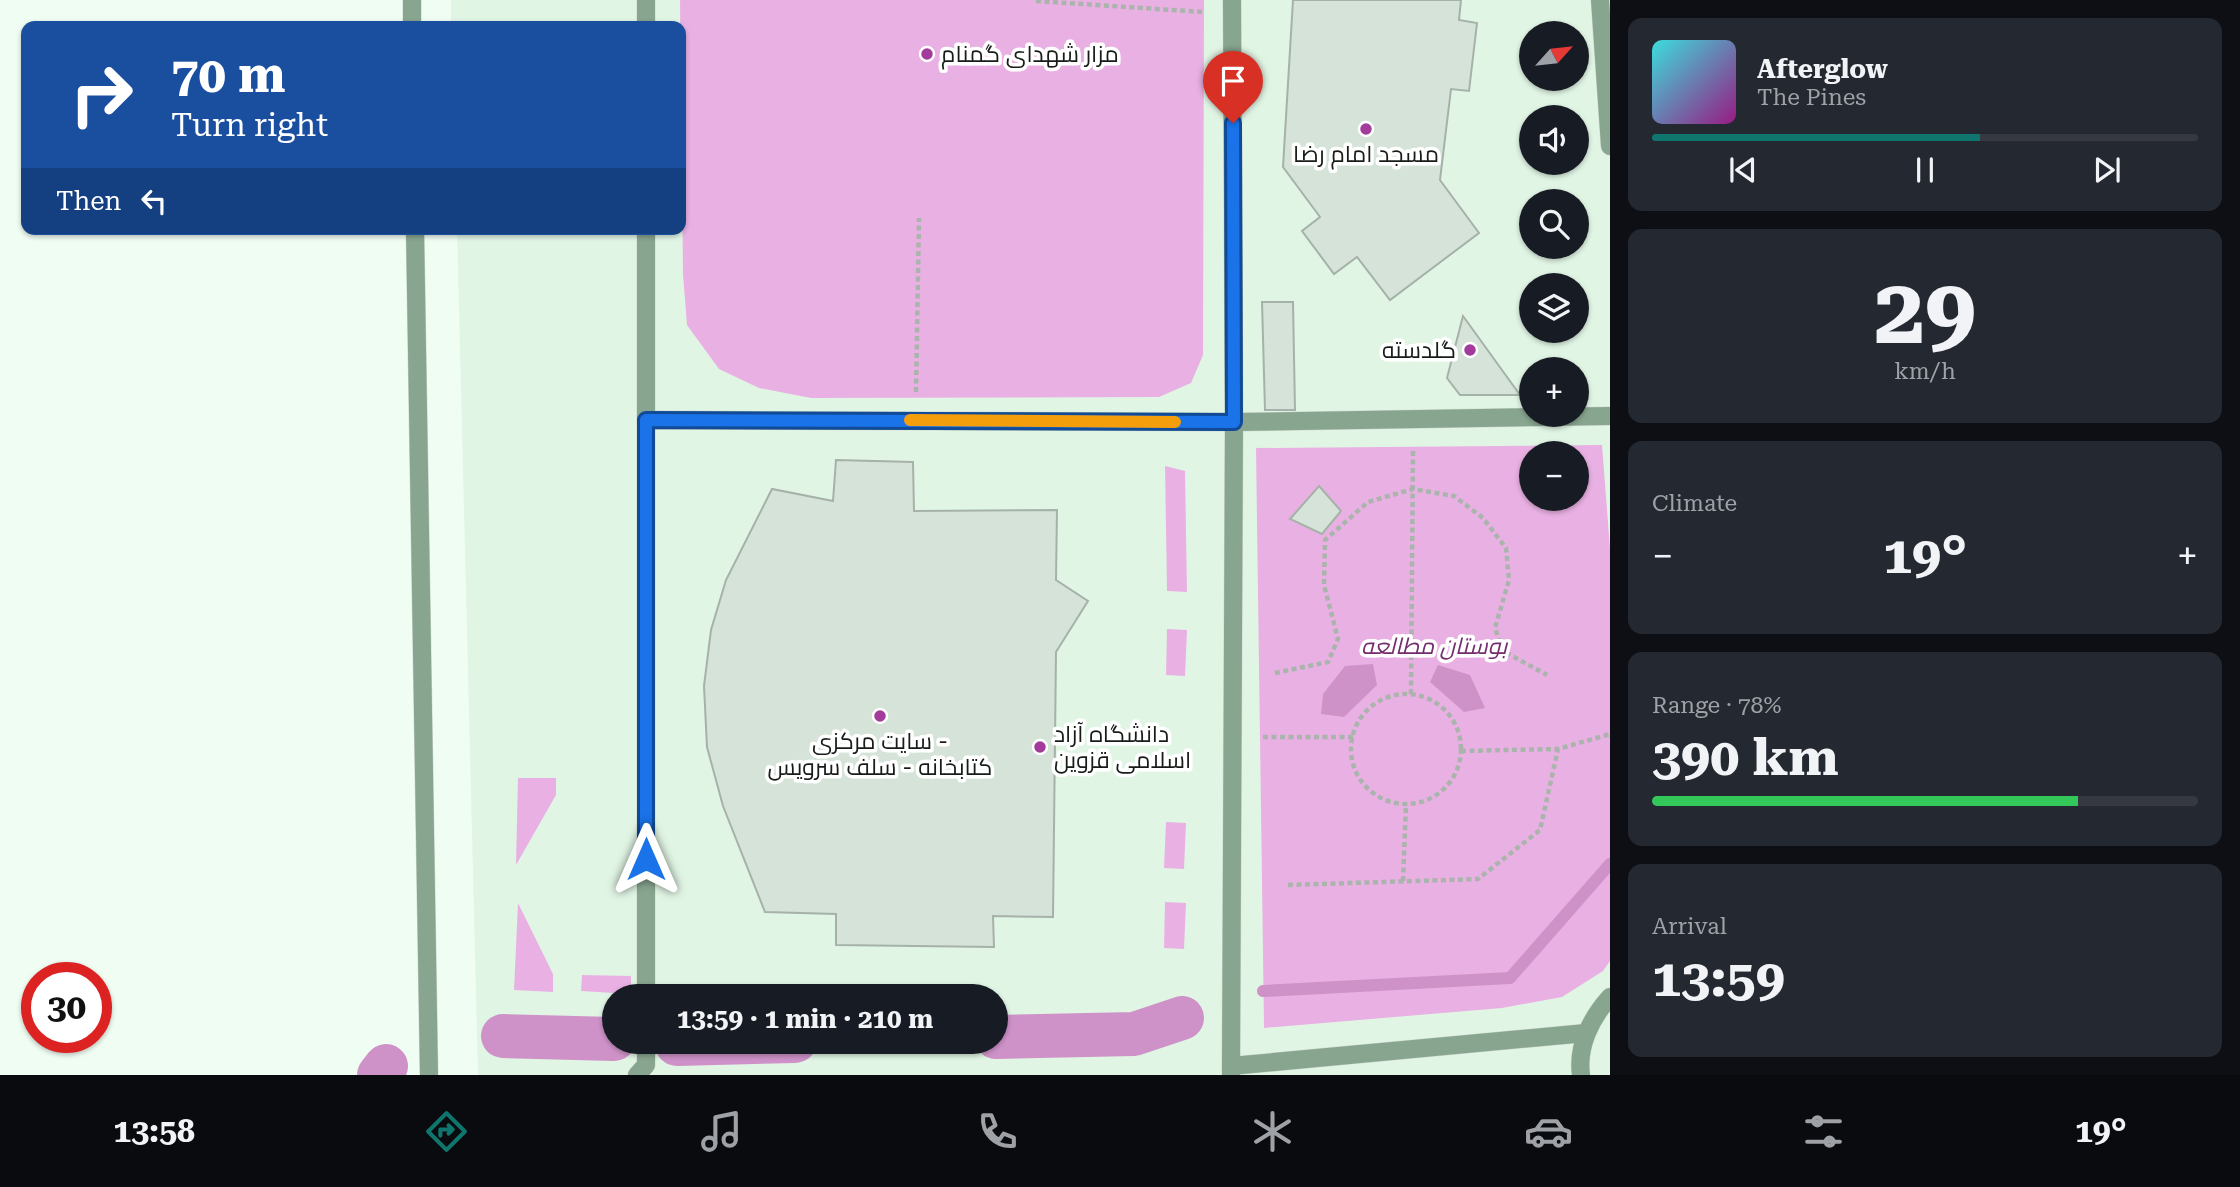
<!DOCTYPE html>
<meta charset="utf-8">
<style>
body{margin:0;font-family:"Roboto Serif",Cairo,serif;background:#242831;color:#f1f3f6;height:100vh;display:flex;flex-direction:column;font-size:26px;white-space:nowrap}
*{box-sizing:border-box;margin:0}
p{font-size:23px;color:#9ea1a6}
.icon{flex:none;width:38px;height:38px;fill:none;stroke:currentColor;stroke-width:2;stroke-linecap:round;stroke-linejoin:round}
.map{position:relative;flex:1;overflow:hidden}
.drawer{display:flex;flex-direction:column;gap:18px;padding:18px;background:#0d0f14;width:630px}
.drawer>*{flex:none}
.banner{position:absolute;left:21px;top:21px;width:665px;height:214px;border-radius:14px;box-shadow:0 2px 5px #0004;background:#1a4fa0;color:#fff;overflow:hidden}
.needle{width:46px;rotate:63deg}
.buttons{position:absolute;left:1519px;top:21px;display:grid;gap:14px}
.buttons a{display:grid;place-items:center;width:70px;height:70px;border-radius:50%;background:#171b24;box-shadow:0 2px 5px #0004;font-size:35px}
.speed{position:absolute;left:21px;top:962px;display:flex;gap:14px;font-size:35px;font-weight:700;text-align:center}
.speed>*{display:grid;place-content:center;width:91px;height:91px;border-radius:50%;background:#171b24;box-shadow:0 2px 5px #0004;line-height:1}
.speed .limit{border:10px solid #d22;background:#fff;color:#111}
.pin{position:absolute;display:grid;place-items:center;width:60px;height:60px;color:#fff;margin:-72px -30px;border-radius:50% 50% 50% 0;rotate:-45deg;box-shadow:0 0 7px #0007}
.pin .icon{rotate:45deg}
.me{position:absolute;width:77px;margin:-38px;rotate:0deg;stroke-linejoin:round;filter:drop-shadow(0 0 5px #0008)}
.turn{display:flex;align-items:center;gap:24px;height:147px;padding:0 35px;font-size:32px}
.turn .icon{width:91px;height:91px;stroke-width:2.5}
.turn b{display:block;font-size:49px;line-height:60px}
.then{display:flex;align-items:center;height:66px;padding:0 35px;background:#0003;gap:14px;font-size:26px}
.big{font-size:52px;font-weight:700;line-height:1.1}
.drawer .widget{flex:1;display:flex;flex-direction:column;justify-content:center;gap:10px;min-width:0;padding:0 24px;border-radius:14px;background:#242831}
.drawer .dial{align-items:center;gap:0}
.dial b{font-size:91px;line-height:1}
.song{display:flex;align-items:center;gap:21px}
.cover{width:84px;height:84px;border-radius:10px;background:linear-gradient(135deg,hsl(180 70% 55%),hsl(310 70% 35%))}
.played{height:7px;border-radius:4px;background:linear-gradient(90deg,#0f766e 60%,#363941 60%)}
.keys{display:flex;justify-content:space-around;direction:ltr}
.heat{display:flex;justify-content:space-between;align-items:center;font-size:38px;direction:ltr}
.charge{height:10px;border-radius:5px;background:linear-gradient(90deg,#34c759 78%,#363941 0)}
.trip{position:absolute;left:602px;top:984px;width:406px;height:70px;border-radius:35px;background:#171b24;box-shadow:0 2px 5px #0004;font-weight:700;line-height:70px;text-align:center}
.tabs{display:flex;height:112px;justify-content:space-around;align-items:center;background:#090b0e;color:#9ea1a6}
.tabs .icon{width:49px;height:49px}
.tabs .selected{color:#0f766e}
.tabs b{font-size:32px;color:#f1f3f6}
main{display:flex;flex:1;min-height:0}
.map>svg:first-child{display:block}
.built{fill:#e1f5e5;fill-rule:evenodd}
.green{fill:#e9b1e3;fill-rule:evenodd}
.water{fill:#ce92c8}
.lines{fill:none;stroke-linecap:round;stroke-linejoin:round}
.stream{stroke:#ce92c8;stroke-width:12}
.canal{stroke:#ce92c8;stroke-width:44}
.building{fill:#d6e3d9;stroke:#a6b2a9;stroke-width:2}
.lane-casing{stroke:#cdd9d0;stroke-width:19}
.street-casing{stroke:#cdd9d0;stroke-width:19}
.path{stroke:#aab4ac;stroke-width:4.5;stroke-dasharray:5 3.5;stroke-linecap:butt}
.lane{stroke:#88a58f;stroke-width:18}
.street{stroke:#88a58f;stroke-width:18}
.route-casing{stroke:#114b97;stroke-width:18}
.route{stroke:#1a73e8;stroke-width:12}
.slow{stroke:#f59e0b;stroke-width:12}
.poi-dot{fill:#a33b9d;stroke:#fff;stroke-width:2.5}
.labels{text-anchor:middle;stroke-width:7;stroke-linejoin:round;paint-order:stroke}
.poi-label{font-size:23px;fill:#171c18;stroke:#fff;text-anchor:start}
.park-label{font-size:23px;font-style:italic;fill:#732d6f;stroke:#fff}
</style>
<main>
<div class="map">
<svg width="1610" height="1075" viewBox="0 0 1610 1075">
<rect width="100%" height="100%" fill="#f0fdf3"/>
<path class="built" d="M451,0h1159v1075h-1132l-21,-846h224v-203h-230zM1531,33h46v46h-46zM1531,117h46v46h-46zM1531,201h46v46h-46zM1531,285h46v46h-46zM1531,369h46v46h-46zM1531,453h46v46h-46zM614,996h382v45h-382z"/>
<g class="green">
<path d="M680,0h524l-1,355 -12,28 -32,14 -348,1 -52,-10 -40,-19 -32,-44 -4,-51z"/>
<path d="M1602,445l8,104v412l-7,10 -41,26 -60,11 -238,20 -8,-580zM1531,453h46v46h-46z"/>
<path d="M1165,466l20,5 2,121 -20,-1z"/>
<path d="M1167,629l20,1 -2,46 -19,-1z"/>
<path d="M518,778h38v17l-40,70z"/>
<path d="M1166,822l20,1 -2,46 -20,-1z"/>
<path d="M1165,902l21,1 -2,46 -20,-1z"/>
<path d="M518,903l35,71v18l-39,-2z"/>
<path d="M582,975l49,1v18l-50,-3z"/>
</g>
<g class="water">
<path d="M1373,664l4,21 -33,32 -23,-3 2,-20 22,-28z"/>
<path d="M1438,665l32,10 15,33 -21,4 -34,-30z"/>
</g>
<g class="lines">
<path class="stream" d="M1263,991l247,-13 100,-114"/>
<g class="canal">
<path d="M503,1036l111,3"/>
<path d="M996,1037l138,-3 48,-16"/>
<path d="M677,1044l118,-3"/>
<path d="M379,1075l7,-9"/>
</g>
</g>
<g class="building">
<path d="M1293,0h168l-2,20 18,3 -8,68 -18,-2 -11,91 39,53 -89,67 -33,-43 -23,17 -32,-43 18,-14 -37,-50z"/>
<path d="M1262,302h31l2,108h-30z"/>
<path d="M1463,316l57,79h-60l-13,-17z"/>
<path d="M836,460l77,2 1,49 143,-1 -1,70 32,21 -32,51 -3,265 -60,-1 1,31 -158,-2v-31l-71,-2 -42,-106 -16,-59 -3,-61 7,-56 15,-50 46,-91 61,12z"/>
<path d="M1319,486l22,25 -19,23 -32,-15z"/>
</g>
<g class="lines">
<defs>
<g id="lane">
<path d="M412,0v26"/>
<path d="M415,229l14,846"/>
</g>
<g id="street">
<path d="M1232,0l2,422 376,-6"/>
<path d="M1600,0l10,146"/>
<path d="M646,26v-26"/>
<path d="M646,420l588,2 -3,644"/>
<path d="M646,996v-767"/>
<path d="M637,1075l9,-10v-24"/>
<path d="M1231,1075v-9l355,-33"/>
<path d="M1581,1075c-4,-29 10,-57 29,-78"/>
</g>
</defs>
<use href="#lane" class="lane-casing"/>
<use href="#street" class="street-casing"/>
<g class="path">
<path d="M1036,1l167,11"/>
<path d="M916,392l3,-174"/>
<path d="M1275,673l53,-11 10,-23 -14,-54 1,-45 43,-38 45,-13 41,7 29,22 23,30 3,32 -14,48 8,23 44,24"/>
<path d="M1411,694l2,-246"/>
<circle cx="1406" cy="749" r="55"/>
<path d="M1263,737h90"/>
<path d="M1461,751l97,-2"/>
<path d="M1403,881l3,-77"/>
<path d="M1288,885l190,-6 62,-49 18,-81 52,-15"/>
</g>
<use href="#lane" class="lane"/>
<use href="#street" class="street"/>
</g>
<g class="lines">
<defs>
<path id="route" d="M646,859v-439l588,2 -1,-299"/>
</defs>
<use href="#route" class="route-casing"/>
<use href="#route" class="route"/>
<path class="slow" d="M910,420l265,2"/>
</g>
<g class="poi-dot">
<circle cx="927" cy="54" r="7"/>
<circle cx="1366" cy="129" r="7"/>
<circle cx="1470" cy="350" r="7"/>
<circle cx="880" cy="716" r="7"/>
<circle cx="1040" cy="747" r="7"/>
</g>
<g class="labels">
<g class="poi-label">
<text x="941" y="62">مزار شهدای گمنام</text>
<text x="1366" y="162" text-anchor="middle">مسجد امام رضا</text>
<text x="1456" y="358" text-anchor="end">گلدسته</text>
<text x="1054" y="742">دانشگاه آزاد<tspan x="1054" dy="26">اسلامی قزوین</tspan></text>
<text x="880" y="749" text-anchor="middle">سایت مرکزی -<tspan x="880" dy="26">کتابخانه - سلف سرویس</tspan></text>
</g>
<g class="park-label">
<text x="1434" y="654">بوستان مطالعه</text>
</g>
</g>
</svg>
<div class="buttons">
<a><svg class="needle" viewBox="-14 -14 28 28"><path d="M0-13l5 13h-10z" fill="#e53935"/><path d="M0 13l5-13h-10z" fill="#9ea1a6"/></svg></a>
<a><svg class="icon" aria-label="sound" viewBox="0 0 24 24"><path d="M4 9h4l5-4v14l-5-4H4zM17 9q2 3 0 6"/></svg></a>
<a><svg class="icon" aria-label="search" viewBox="0 0 24 24"><circle cx="10" cy="10" r="6"/><path d="M15 15l6 6"/></svg></a>
<a><svg class="icon" aria-label="layers" viewBox="0 0 24 24"><path d="M12 4l9 5-9 5-9-5zM3 14l9 5 9-5"/></svg></a>
<a>+</a>
<a>−</a>
</div>
<div class="speed"><div class="limit">30</div></div>
<div class="pin" style="left:1233px;top:123px;background:#d93025"><svg class="icon" aria-label="arrive" viewBox="0 0 24 24"><path d="M6 21V4h12l-3 4 3 4H6"/></svg></div>
<svg class="me" style="left:646px;top:859px" viewBox="-20 -20 40 40"><path d="M0-17L14 15 0 8-14 15z" fill="#1a73e8" stroke="#fff" stroke-width="4"/></svg>
<div class="trip">13:59 · 1 min · 210 m</div>
<div class="banner">
<div class="turn"><svg class="icon" aria-label="right" viewBox="0 0 24 24"><path d="M7 20v-9h11M14 6l5 5-5 5"/></svg><div><b>70 m</b>Turn right</div></div>
<div class="then">Then<svg class="icon" aria-label="left" viewBox="0 0 24 24"><path d="M17 20v-9H6M10 6l-5 5 5 5"/></svg></div>
</div>
</div>
<section class="drawer">
<div class="widget">
<div class="song"><i class="cover"></i><div><b>Afterglow</b><p>The Pines</p></div></div>
<div class="played"></div>
<div class="keys"><svg class="icon" aria-label="previous" viewBox="0 0 24 24"><path d="M18 5L8 12l10 7zM5 5v14"/></svg><svg class="icon" aria-label="pause" viewBox="0 0 24 24"><path d="M8 5v14M16 5v14"/></svg><svg class="icon" aria-label="next" viewBox="0 0 24 24"><path d="M6 5l10 7-10 7zM19 5v14"/></svg></div>
</div>
<div class="widget dial"><b>29</b><p>km/h</p></div>
<div class="widget"><p>Climate</p>
<div class="heat"><a>−</a><b class="big">19°</b><a>+</a></div>
</div>
<div class="widget"><p>Range · 78%</p><b class="big">390 km</b><div class="charge"></div></div>
<div class="widget"><p>Arrival</p><b class="big">13:59</b></div>
</section>
</main>
<nav class="tabs">
<b>13:58</b>
<svg class="icon selected" aria-label="directions" viewBox="0 0 24 24"><path d="M12 3l9 9-9 9-9-9zM9 14v-3h6M13 9l2 2-2 2"/></svg>
<svg class="icon" aria-label="music" viewBox="0 0 24 24"><path d="M9 18V5l10-2v13"/><circle cx="6" cy="18" r="3"/><circle cx="16" cy="16" r="3"/></svg>
<svg class="icon" aria-label="phone" viewBox="0 0 24 24"><path d="M5 4h4l2 5-3 2q2 4 5 5l2-3 5 2v4C11 20 4 13 5 4z"/></svg>
<svg class="icon" aria-label="climate" viewBox="0 0 24 24"><path d="M12 3v18M4 7l16 10M4 17L20 7"/></svg>
<svg class="icon" aria-label="car" viewBox="0 0 24 24"><path d="M5 17H2v-5l4-1 3-4h7l3 4 3 1v5h-3M9 17h6M6 11h13"/><circle cx="7" cy="17" r="2"/><circle cx="17" cy="17" r="2"/></svg>
<svg class="icon" aria-label="filters" viewBox="0 0 24 24"><path d="M4 7h16M4 17h16"/><circle cx="9" cy="7" r="2"/><circle cx="15" cy="17" r="2"/></svg>
<b>19°</b>
</nav>
